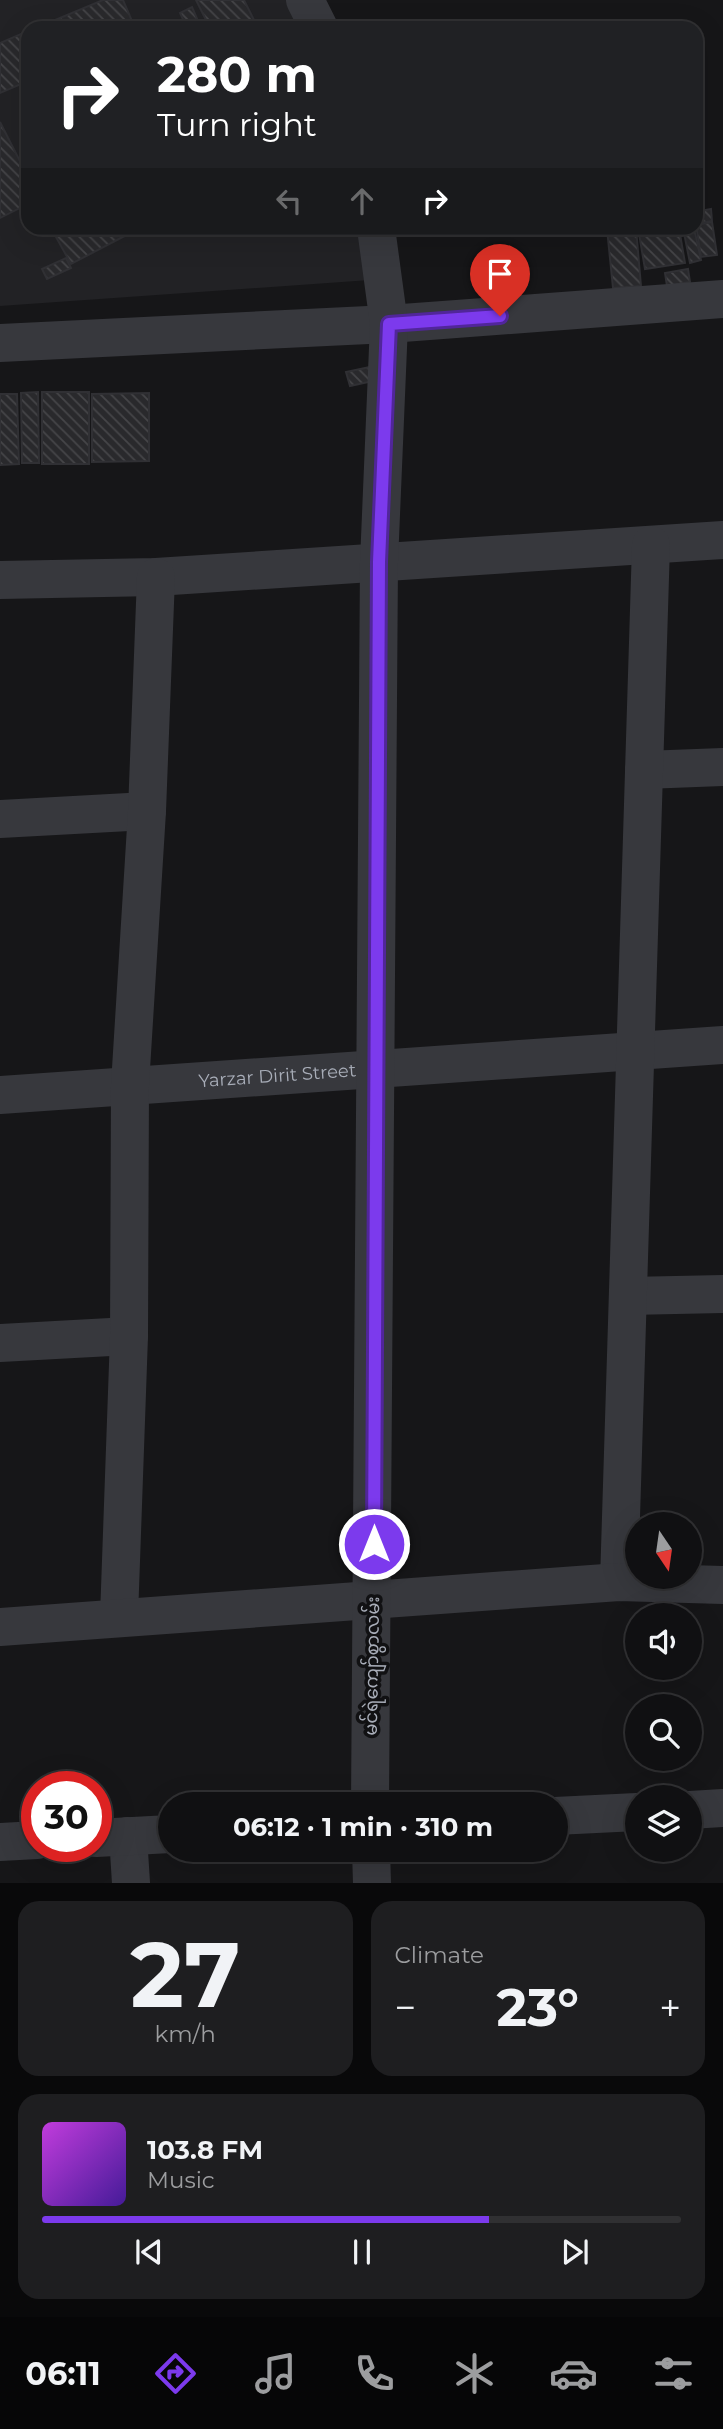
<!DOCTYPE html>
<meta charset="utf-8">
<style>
body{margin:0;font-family:Montserrat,"Noto Sans Myanmar",sans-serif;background:#1e1e20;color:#f1f3f6;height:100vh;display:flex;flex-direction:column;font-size:26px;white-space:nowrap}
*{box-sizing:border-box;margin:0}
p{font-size:23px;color:#9c9d9f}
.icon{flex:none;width:38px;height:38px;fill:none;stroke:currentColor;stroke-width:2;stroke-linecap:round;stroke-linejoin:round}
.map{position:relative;height:1883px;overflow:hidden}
.sheet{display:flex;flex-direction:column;gap:18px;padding:18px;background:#09090a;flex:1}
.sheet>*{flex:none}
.guide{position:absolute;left:21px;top:21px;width:682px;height:214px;border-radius:21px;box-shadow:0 7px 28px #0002,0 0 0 2px #303032;background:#202124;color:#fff;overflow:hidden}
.needle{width:46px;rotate:167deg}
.buttons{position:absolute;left:625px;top:1512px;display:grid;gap:14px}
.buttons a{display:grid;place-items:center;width:77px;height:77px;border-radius:50%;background:#101012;box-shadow:0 7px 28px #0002,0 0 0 2px #303032;font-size:35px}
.speed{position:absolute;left:21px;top:1771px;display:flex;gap:14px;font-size:35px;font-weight:700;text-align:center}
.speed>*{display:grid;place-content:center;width:91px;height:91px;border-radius:50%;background:#101012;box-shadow:0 7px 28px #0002,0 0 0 2px #303032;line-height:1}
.speed .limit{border:10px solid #d22;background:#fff;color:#111}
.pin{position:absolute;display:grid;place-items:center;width:60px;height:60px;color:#fff;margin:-72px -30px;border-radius:50% 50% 50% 0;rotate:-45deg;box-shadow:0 0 7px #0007}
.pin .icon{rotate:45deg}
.me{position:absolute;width:77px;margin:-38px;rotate:0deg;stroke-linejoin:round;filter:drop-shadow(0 0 5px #0008)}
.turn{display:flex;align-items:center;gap:24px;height:147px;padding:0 21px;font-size:32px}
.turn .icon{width:91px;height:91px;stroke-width:2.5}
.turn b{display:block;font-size:49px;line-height:60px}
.lanes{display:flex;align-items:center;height:66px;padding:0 21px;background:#0003;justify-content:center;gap:35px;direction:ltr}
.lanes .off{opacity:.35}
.big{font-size:52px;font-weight:700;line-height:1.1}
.sheet .tile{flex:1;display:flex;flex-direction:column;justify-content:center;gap:10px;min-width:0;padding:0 24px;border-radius:21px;background:#1e1e20}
.sheet .dial{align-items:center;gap:0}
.dial b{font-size:91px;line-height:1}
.song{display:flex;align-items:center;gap:21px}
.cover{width:84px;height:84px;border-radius:10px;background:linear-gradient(135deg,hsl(290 70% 55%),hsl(260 70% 35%))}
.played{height:7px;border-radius:4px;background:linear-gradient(90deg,#7c3aed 70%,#303032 70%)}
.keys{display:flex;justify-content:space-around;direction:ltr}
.heat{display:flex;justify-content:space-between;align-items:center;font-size:38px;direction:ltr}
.sheet .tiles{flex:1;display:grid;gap:18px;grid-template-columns:1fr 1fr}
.tile:last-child{grid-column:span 2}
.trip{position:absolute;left:158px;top:1792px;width:410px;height:70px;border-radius:35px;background:#101012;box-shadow:0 7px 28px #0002,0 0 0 2px #303032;font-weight:700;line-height:70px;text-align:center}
.tabs{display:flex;height:112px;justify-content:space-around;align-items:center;background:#060607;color:#9c9d9f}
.tabs .icon{width:49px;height:49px}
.tabs .active{color:#7c3aed}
.tabs b{font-size:32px;color:#f1f3f6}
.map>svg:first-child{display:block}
.built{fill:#222225}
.building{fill:url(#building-back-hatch);stroke:#303034;stroke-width:2}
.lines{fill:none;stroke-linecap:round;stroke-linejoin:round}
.minor{stroke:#37383d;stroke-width:38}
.route-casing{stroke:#51269a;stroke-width:18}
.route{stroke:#7c3aed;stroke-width:12}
.labels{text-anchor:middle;stroke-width:7;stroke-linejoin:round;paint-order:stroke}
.street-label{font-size:18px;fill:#a8adb8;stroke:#111113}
</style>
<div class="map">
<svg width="723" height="1883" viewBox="0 0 723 1883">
<defs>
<pattern id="building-back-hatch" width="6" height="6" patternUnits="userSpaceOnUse" patternTransform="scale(1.75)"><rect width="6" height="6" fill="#29292c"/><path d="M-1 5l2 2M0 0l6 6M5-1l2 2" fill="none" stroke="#454548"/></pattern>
</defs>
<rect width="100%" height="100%" fill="#161618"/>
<path class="built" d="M0,0h304l14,28h-290v200h347l9,51 -384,27z"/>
<g class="building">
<path d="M103,0h20l12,28h-99z"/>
<path d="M196,0h48l14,28h-48z"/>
<path d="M192,7l6,14 -12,5 -6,-13z"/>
<path d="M172,22l3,6h-15z"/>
<path d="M28,31v50l-28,12v-50z"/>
<path d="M0,122l28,55v27l-28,14z"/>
<path d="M711,209l1,12 -11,2 -1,-12z"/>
<path d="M712,222l5,33 -16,2 -5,-32z"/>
<path d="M51,228h89l-69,36z"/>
<path d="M636,228l5,58 -28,2 -6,-59z"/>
<path d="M638,228h41l6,35 -40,6z"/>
<path d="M683,228h11l7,32 -11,3z"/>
<path d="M66,258l5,10 -24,11 -5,-10z"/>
<path d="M688,269l2,13 -23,4 -2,-13z"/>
<path d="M370,367l3,14 -23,5 -4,-14z"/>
<path d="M38,392l1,71h-17l-1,-70z"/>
<rect x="42" y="392" width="47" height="72"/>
<path d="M149,393v68l-57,1v-68z"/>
<path d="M0,394h17l2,70 -19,1z"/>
</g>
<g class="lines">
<g class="minor">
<path d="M305,0l14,28"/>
<path d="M0,343l389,-19 334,-25"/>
<path d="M0,580l156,-3 567,-37"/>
<path d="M644,770l79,-3"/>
<path d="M0,819l147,-8"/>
<path id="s1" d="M0,1095l723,-50"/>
<path d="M628,1296l95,-2"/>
<path d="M0,1343l129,-7"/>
<path d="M619,1582l32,-1037"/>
<path d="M119,1617l10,-281 1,-251 17,-274 9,-234"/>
<path d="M0,1627l619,-45 104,3"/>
<path d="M370,1804l9,-1242 10,-238 -13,-96"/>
<path d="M690,1810l33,-2"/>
<path d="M555,1816l82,-4"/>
<path d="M128,1836l3,47"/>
<path d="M96,1838l74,-4"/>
<path d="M0,1842l37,-2"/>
<path d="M371,1850l1,33"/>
</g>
</g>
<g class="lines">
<defs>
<path id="route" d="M374,1544l5,-982 10,-238 111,-8"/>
</defs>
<use href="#route" class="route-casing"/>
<use href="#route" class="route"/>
</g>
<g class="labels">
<g class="street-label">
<text dy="6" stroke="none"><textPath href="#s1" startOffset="278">Yarzar Dirit Street</textPath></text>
<text transform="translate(372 1666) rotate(-89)" y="6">မင်ရဲကျော်စွာလမ်း</text>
</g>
</g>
</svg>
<div class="buttons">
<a><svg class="needle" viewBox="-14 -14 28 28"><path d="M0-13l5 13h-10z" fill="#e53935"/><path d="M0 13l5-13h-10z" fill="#9c9d9f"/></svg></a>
<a><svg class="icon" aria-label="sound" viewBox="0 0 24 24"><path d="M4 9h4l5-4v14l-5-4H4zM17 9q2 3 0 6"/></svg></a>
<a><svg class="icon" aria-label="search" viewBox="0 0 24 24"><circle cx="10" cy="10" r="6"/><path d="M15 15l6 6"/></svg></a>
<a><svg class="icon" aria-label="layers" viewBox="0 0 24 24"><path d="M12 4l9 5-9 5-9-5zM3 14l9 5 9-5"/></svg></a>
</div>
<div class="speed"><div class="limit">30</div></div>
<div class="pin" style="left:500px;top:316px;background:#d93025"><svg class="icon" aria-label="arrive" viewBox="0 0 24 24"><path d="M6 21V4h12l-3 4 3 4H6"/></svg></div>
<svg class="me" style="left:374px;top:1544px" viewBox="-20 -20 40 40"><circle r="17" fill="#7c3aed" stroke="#fff" stroke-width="3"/><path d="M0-11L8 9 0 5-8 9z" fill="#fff"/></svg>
<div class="trip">06:12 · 1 min · 310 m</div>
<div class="guide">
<div class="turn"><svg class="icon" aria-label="right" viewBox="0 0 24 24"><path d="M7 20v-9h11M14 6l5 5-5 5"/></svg><div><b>280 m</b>Turn right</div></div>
<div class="lanes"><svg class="icon off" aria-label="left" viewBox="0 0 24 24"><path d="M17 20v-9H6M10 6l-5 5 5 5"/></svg><svg class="icon off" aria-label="ahead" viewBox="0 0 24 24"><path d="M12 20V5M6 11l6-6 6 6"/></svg><svg class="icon" aria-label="right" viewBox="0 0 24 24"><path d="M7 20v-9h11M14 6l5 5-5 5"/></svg></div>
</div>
</div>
<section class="sheet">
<div class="tiles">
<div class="tile dial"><b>27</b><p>km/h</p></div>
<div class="tile"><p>Climate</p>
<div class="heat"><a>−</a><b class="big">23°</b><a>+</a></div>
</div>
<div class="tile">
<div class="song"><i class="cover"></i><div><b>103.8 FM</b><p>Music</p></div></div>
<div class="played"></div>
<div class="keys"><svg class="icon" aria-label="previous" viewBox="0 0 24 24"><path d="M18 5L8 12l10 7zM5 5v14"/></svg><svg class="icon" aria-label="pause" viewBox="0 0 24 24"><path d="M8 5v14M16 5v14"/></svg><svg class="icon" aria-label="next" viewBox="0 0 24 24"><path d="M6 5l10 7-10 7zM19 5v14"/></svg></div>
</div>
</div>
</section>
<nav class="tabs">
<b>06:11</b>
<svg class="icon active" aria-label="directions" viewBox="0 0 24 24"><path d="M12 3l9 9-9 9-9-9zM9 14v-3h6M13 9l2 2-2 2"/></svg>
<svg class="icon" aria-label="music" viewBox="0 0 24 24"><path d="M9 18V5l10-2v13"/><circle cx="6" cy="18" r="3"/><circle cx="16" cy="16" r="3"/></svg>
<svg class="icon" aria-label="phone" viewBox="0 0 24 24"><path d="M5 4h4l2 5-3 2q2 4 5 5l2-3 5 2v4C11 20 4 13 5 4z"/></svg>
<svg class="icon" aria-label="climate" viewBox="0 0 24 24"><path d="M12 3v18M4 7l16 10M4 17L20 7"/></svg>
<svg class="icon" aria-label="car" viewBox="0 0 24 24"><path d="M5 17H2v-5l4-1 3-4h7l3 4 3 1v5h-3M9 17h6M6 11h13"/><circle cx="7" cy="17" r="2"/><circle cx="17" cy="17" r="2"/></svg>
<svg class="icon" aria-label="filters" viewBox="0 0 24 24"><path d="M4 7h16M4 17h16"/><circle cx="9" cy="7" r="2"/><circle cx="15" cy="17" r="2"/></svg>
</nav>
